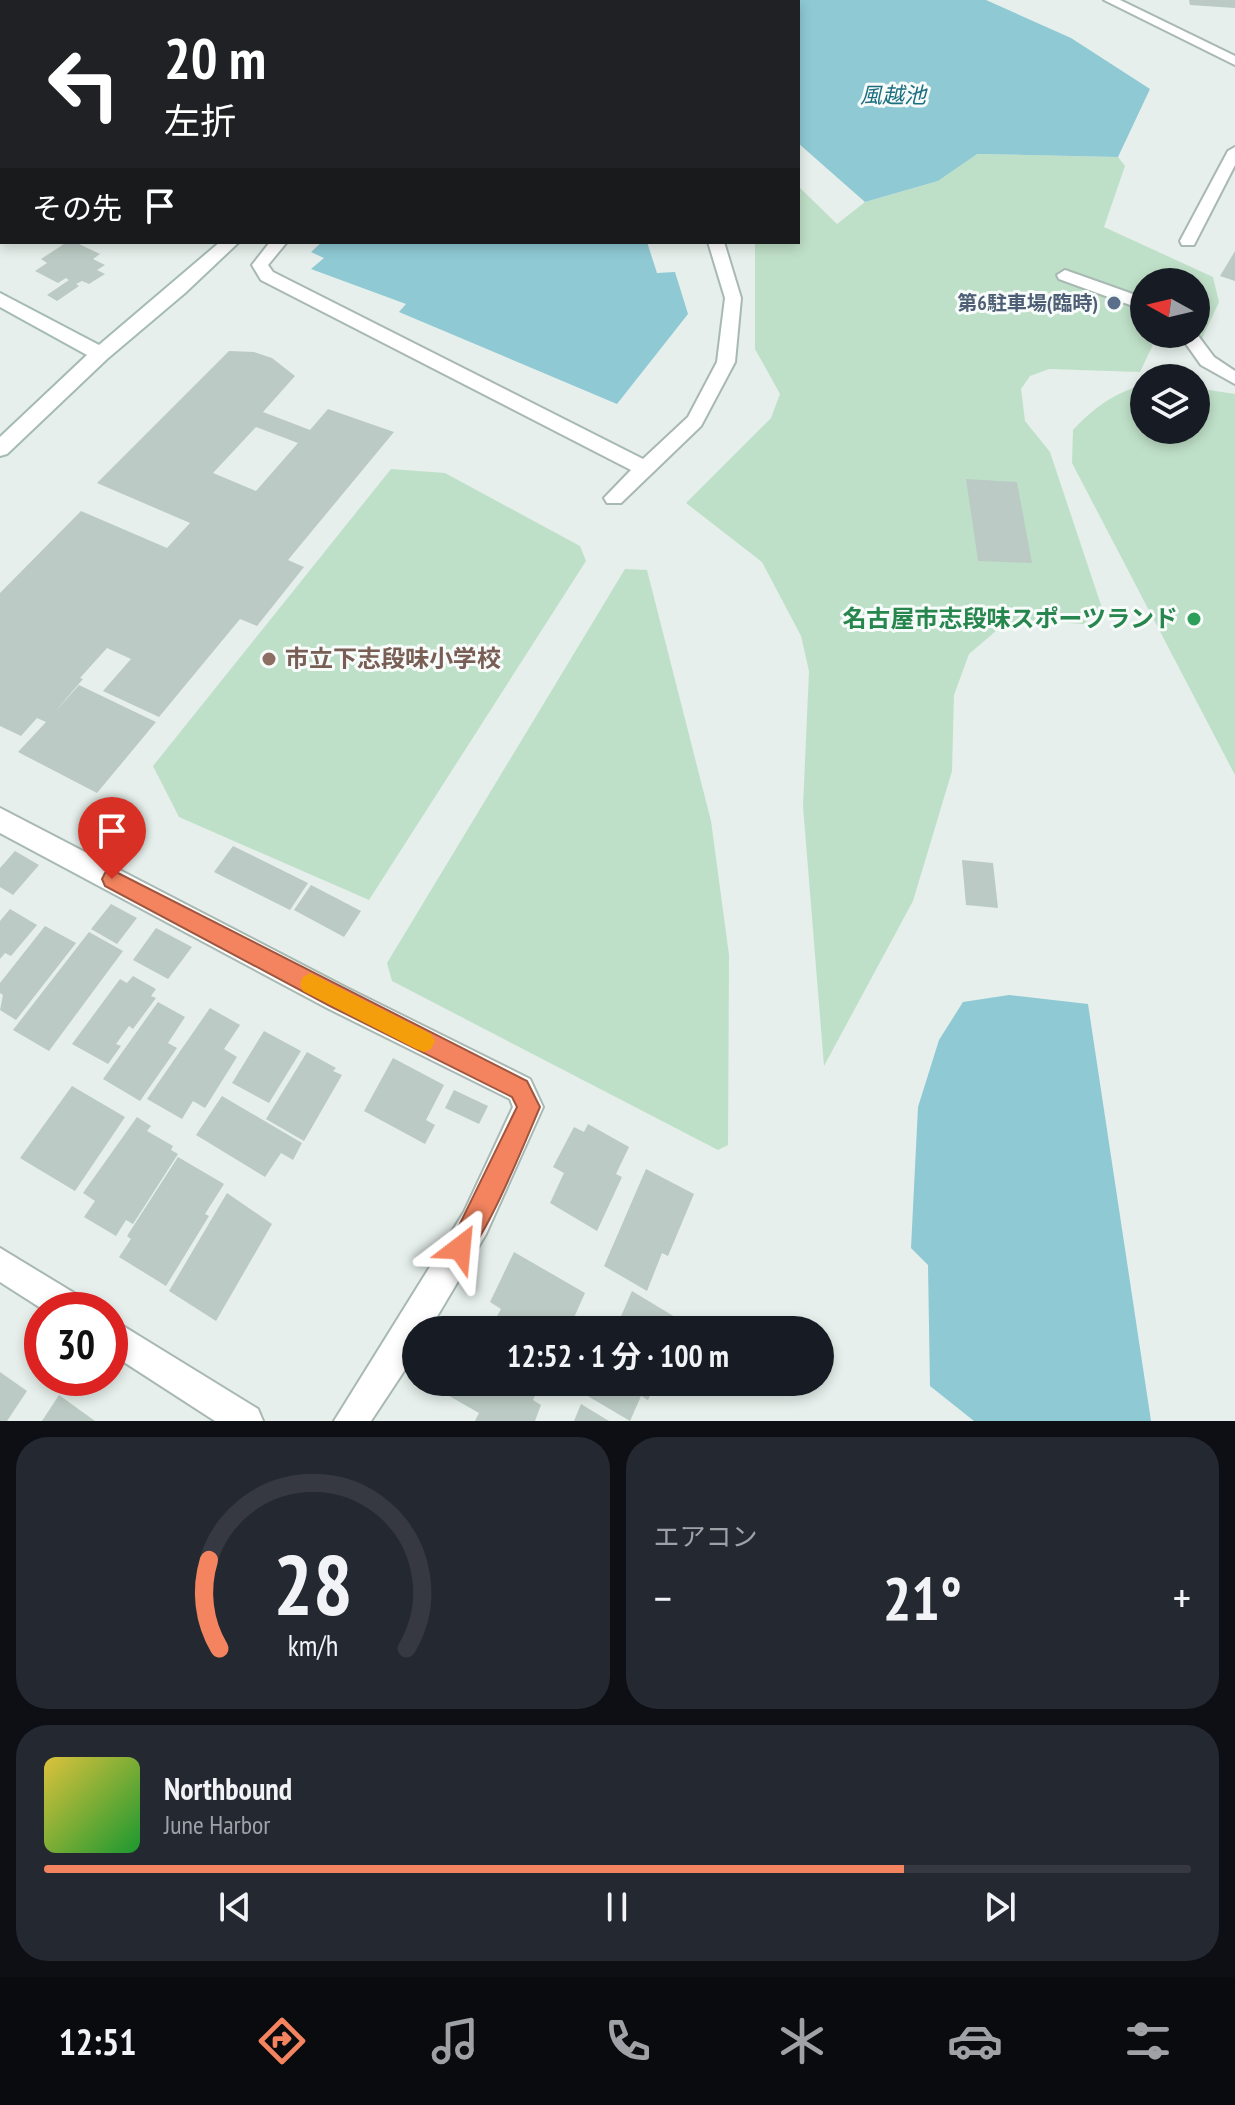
<!DOCTYPE html>
<html lang="ja">
<meta charset="utf-8">
<style>
body{margin:0;font-family:"PT Sans Narrow","Noto Sans JP",sans-serif;background:#242831;color:#f1f3f6;height:100vh;display:flex;flex-direction:column;font-size:30px;white-space:nowrap}
*{box-sizing:border-box;margin:0}
p{font-size:26px;color:#9ea1a6}
.icon{flex:none;width:44px;height:44px;fill:none;stroke:currentColor;stroke-width:2;stroke-linecap:round;stroke-linejoin:round}
.map{position:relative;height:1421px;overflow:hidden}
.side{display:flex;flex-direction:column;gap:16px;padding:16px;background:#0d0f14;flex:1}
.side>*{flex:none}
.top-card{position:absolute;left:0px;top:0px;width:800px;height:244px;box-shadow:0 4px 12px #0003;background:#202124;color:#fff;overflow:hidden}
.needle{width:52px;rotate:278deg}
.buttons{position:absolute;left:1130px;top:268px;display:grid;gap:16px}
.buttons a{display:grid;place-items:center;width:80px;height:80px;border-radius:50%;background:#171b24;box-shadow:0 4px 12px #0003;font-size:40px}
.speed{position:absolute;left:24px;top:1292px;display:flex;gap:16px;font-size:40px;font-weight:700;text-align:center}
.speed>*{display:grid;place-content:center;width:104px;height:104px;border-radius:50%;background:#171b24;box-shadow:0 4px 12px #0003;line-height:1}
.speed .limit{border:12px solid #d22;background:#fff;color:#111}
.pin{position:absolute;display:grid;place-items:center;width:68px;height:68px;color:#fff;margin:-82px -34px;border-radius:50% 50% 50% 0;rotate:-45deg;box-shadow:0 0 8px #0007}
.pin .icon{rotate:45deg}
.me{position:absolute;width:88px;margin:-44px;rotate:29deg;stroke-linejoin:round;filter:drop-shadow(0 0 6px #0008)}
.turn{display:flex;align-items:center;gap:28px;height:168px;padding:0 32px;font-size:36px}
.turn .icon{width:104px;height:104px;stroke-width:2.5}
.turn b{display:block;font-size:56px;line-height:68px}
.then{display:flex;align-items:center;height:76px;padding:0 32px;background:#0003;gap:16px;font-size:30px}
.big{font-size:60px;font-weight:700;line-height:1.1}
.side .tile{flex:1;display:flex;flex-direction:column;justify-content:center;gap:12px;min-width:0;padding:0 28px;border-radius:32px;background:#242831}
.side .dial{align-items:center;gap:0}
.dial svg{height:208px;overflow:visible;fill:none;stroke:#363941;stroke-width:7;stroke-linecap:round;text-anchor:middle}
.dial text{fill:#f1f3f6;stroke:none}
.song{display:flex;align-items:center;gap:24px}
.cover{width:96px;height:96px;border-radius:12px;background:linear-gradient(135deg,hsl(50 70% 55%),hsl(130 70% 35%))}
.played{height:8px;border-radius:4px;background:linear-gradient(90deg,#f4845f 75%,#363941 75%)}
.keys{display:flex;justify-content:space-around;direction:ltr}
.heat{display:flex;justify-content:space-between;align-items:center;font-size:44px;direction:ltr}
.side .tiles{flex:1;display:grid;gap:16px;grid-template-columns:1fr 1fr}
.tile:last-child{grid-column:span 2}
.trip{position:absolute;left:402px;top:1316px;width:432px;height:80px;border-radius:40px;background:#171b24;box-shadow:0 4px 12px #0003;font-weight:700;line-height:80px;text-align:center}
.dock{display:flex;height:128px;justify-content:space-around;align-items:center;background:#090b0e;color:#9ea1a6}
.dock .icon{width:56px;height:56px}
.dock .active{color:#f4845f}
.dock b{font-size:36px;color:#f1f3f6}
.map>svg:first-child{display:block}
.green{fill:#bfe0c8}
.water{fill:#8ec9d4}
.building{fill:#bbcac4;fill-rule:evenodd}
.lines{fill:none;stroke-linecap:round;stroke-linejoin:round}
.lane-casing{stroke:#a8b8b2;stroke-width:4}
.street-casing{stroke:#a8b8b2;stroke-width:4}
.secondary-casing{stroke:#a4bbb3;stroke-width:4}
.lane{fill:#fff;fill-rule:evenodd}
.street{fill:#fff;fill-rule:evenodd}
.secondary{fill:#fff;fill-rule:evenodd}
.route{fill:#f4845f;stroke:#9f563e;stroke-width:2}
.slow{fill:#f59e0b}
.service-dot{fill:#5c6f8a;stroke:#f7fbf9;stroke-width:3}
.leisure-dot{fill:#2e9e5b;stroke:#f7fbf9;stroke-width:3}
.education-dot{fill:#8d6e63;stroke:#f7fbf9;stroke-width:3}
.labels{text-anchor:middle;stroke-width:6;stroke-linejoin:round;paint-order:stroke}
.far-service-label{font-size:20px;font-weight:bold;fill:#4e5e75;stroke:#f7fbf9;text-anchor:end}
.far-water-label{font-size:22px;font-style:italic;fill:#1c6f80;stroke:#f7fbf9}
.leisure-label{font-size:24px;font-weight:bold;fill:#27864d;stroke:#f7fbf9;text-anchor:end}
.education-label{font-size:24px;font-weight:bold;fill:#785e54;stroke:#f7fbf9;text-anchor:start}
</style>
<div class="map">
<svg width="1235" height="1421" viewBox="0 0 1235 1421">
<rect width="100%" height="100%" fill="#e6efeb"/>
<g class="green">
<path d="M976,154l142,3 7,9 -21,61 109,50 6,25 -20,43 -29,-11h26v-52h-52v52h14l-18,38 -91,-3 -19,7 -9,13 4,32 25,31 53,159 -20,13 -56,-4 -24,5 -34,29 -15,41 -2,76 -39,130 -89,165 -21,-260 6,-135 -8,-35 -39,-74 -76,-59 85,-85 9,-24 -25,-45v-107h43v-56l39,38 28,-22 73,-21z"/>
<path d="M1144,385v45h52v-42l39,6v381l-163,-312 1,-33c21,-22 40,-37 71,-45z"/>
<path d="M391,469l54,4 135,73 6,15 -217,339 -190,-83 -26,-51z"/>
<path d="M625,569l22,1 64,251 18,134 -1,190 -10,5 -326,-169 -5,-18z"/>
</g>
<g class="water">
<path d="M662,0h324l85,38 79,51 -32,68 -141,-3 -39,27 -73,21 -67,-59v-141z"/>
<path d="M322,242h325l10,31 18,-1 13,42 -71,90 -218,-92 7,-8 -95,-35 13,-11 -13,-6z"/>
<path d="M1009,995l79,9 63,417h-177l-44,-35 -2,-121 -17,-17 7,-141 21,-67 24,-38z"/>
</g>
<g class="building">
<path d="M1189,0h46v8l-45,-3z"/>
<path d="M67,242l10,1 23,11 -7,5 12,6 -8,5 8,4 -16,10 -7,-3 -6,3 3,2 -22,15 -10,-6 22,-15 -3,-2 -8,5 -23,-12 12,-8 -6,-4z"/>
<path d="M1235,251v30l-15,-5z"/>
<path d="M229,351l25,1 18,6 23,18 -32,36 47,18 18,-21 66,23 -106,128 16,7 -47,59 -17,-7 -81,98 -56,-26 28,-32 -24,-11 -27,30 3,1 -30,35 26,-29 77,37 -59,71 -79,-41 28,-30 -9,-4 -16,18 -21,-10v-133l81,-82 86,37 23,-25 -93,-40zM256,427l42,16 -42,48 -43,-18z"/>
<path d="M966,479l51,3 15,81 -54,-2z"/>
<path d="M233,846l75,37 -18,27 -76,-38z"/>
<path d="M15,851l24,14 -26,30 -13,-8v-19z"/>
<path d="M962,860l31,3 5,45 -32,-3z"/>
<path d="M311,885l50,26 -17,26 -50,-27z"/>
<path d="M111,904l26,14 -20,26 -26,-15z"/>
<path d="M10,909l27,16 -26,31 -6,-3 -5,6v-38z"/>
<path d="M45,926l31,17 -60,77 -16,-10 3,-15 -3,-2v-10z"/>
<path d="M156,928l36,19 -24,32 -35,-19z"/>
<path d="M89,932l34,19 -74,100 -36,-21z"/>
<path d="M133,976l23,13 -5,7 5,2 -23,31 -4,-3 -13,18 5,2 -13,18 -36,-20 48,-65 7,4z"/>
<path d="M158,1002l27,15 -17,26 9,5 -37,53 -37,-22z"/>
<path d="M210,1008l30,17 -16,24 13,8 -32,51 -12,-7 -11,18 -35,-20z"/>
<path d="M264,1031l37,20 -32,52 -37,-20z"/>
<path d="M307,1052l29,16 -3,3 9,4 -38,66 -38,-22z"/>
<path d="M393,1058l51,27 -18,35 9,5 -10,19 -61,-33z"/>
<path d="M72,1086l53,31 -50,74 -55,-33z"/>
<path d="M454,1090l34,16 -9,18 -34,-16z"/>
<path d="M222,1096l80,47 -9,17 -12,-7 -16,24 -69,-42z"/>
<path d="M137,1117l14,9 -4,5 26,15 -2,4 7,4 -45,70 -7,-4 -10,16 -32,-19 11,-16 -12,-8z"/>
<path d="M588,1124l41,23 -13,27 6,3 -25,54 -47,-28 14,-30 -11,-6 21,-40 10,5z"/>
<path d="M178,1157l46,27 -19,30 4,2 -43,70 -47,-29 12,-18 -4,-3z"/>
<path d="M646,1169l48,25 -26,62 -6,-3 -15,38 -43,-25z"/>
<path d="M227,1193l45,31 -56,97 -47,-30z"/>
<path d="M514,1252l71,41 -13,29 14,8h-77l2,-4 -15,-8 5,-9 -11,-7z"/>
<path d="M632,1291l43,26 -3,6 7,4 -1,3h-63z"/>
<path d="M0,1372l27,19 -20,30h-7z"/>
<path d="M449,1382h92l-8,18 8,5 -6,16h-60l4,-8 -35,-20z"/>
<path d="M592,1382h64l-8,18 -7,-4 -11,25 -44,-26z"/>
<path d="M59,1395l36,26h-53z"/>
<path d="M581,1404l28,17h-35z"/>
</g>
<g class="lines">
<defs>
<g id="lane">
<rect x="568" y="0" width="12" height="2"/>
<path d="M1104,0h16l115,56v9z"/>
<path d="M1235,147v18l-39,76 -2,4h-12l-2,-4 48,-90z"/>
<path d="M270,242h17l-19,23 5,7 370,187 45,-42 29,-55 8,-64 -17,-56h16l17,56 -6,64 -34,64 -80,77h-14l-3,-5 27,-28 -370,-190 -9,-15z"/>
<path d="M1065,270l79,28v12l-85,-31 -2,-4z"/>
<path d="M1196,333l18,24 21,14v13l-34,-19 -22,-31z"/>
</g>
<g id="street">
<path d="M80,0h20l-21,2z"/>
<path d="M329,0h19l-20,2z"/>
<path d="M373,0h17l1,2h-17z"/>
<path d="M0,79l2,1v10l-2,-1z"/>
<path d="M0,808l347,180 183,91 13,28 -57,127 -57,96h-13v23l-45,68h-37l130,-209 49,-105 -3,-8 -183,-91 -327,-175z"/>
<path d="M0,1248l84,51 5,11h-45l-44,-28z"/>
<path d="M110,1318l148,91 5,12h-48l-105,-68z"/>
</g>
<g id="secondary">
<path d="M481,0h15l-16,2z"/>
<path d="M220,242h19l-54,51 -78,66 -100,95 -7,2v-19l87,-82 -87,-48v-14l99,52z"/>
</g>
</defs>
<use href="#lane" class="lane-casing"/>
<use href="#street" class="street-casing"/>
<use href="#secondary" class="secondary-casing"/>
<use href="#lane" class="lane"/>
<use href="#street" class="street"/>
<use href="#secondary" class="secondary"/>
</g>
<path class="route" d="M112,870l415,211 13,26c-12,27 -58,144 -80,153l-9,-3 -3,-9 69,-141 -5,-10 -182,-91 -225,-120 -3,-7 3,-6z"/>
<path class="slow" d="M310,973l121,61 4,7 -4,8 -7,3 -8,-3 -113,-58 -3,-7 3,-7z"/>
<circle class="service-dot" cx="1114" cy="303" r="8"/>
<circle class="leisure-dot" cx="1194" cy="619" r="8"/>
<circle class="education-dot" cx="269" cy="659" r="8"/>
<g class="labels">
<g class="far-service-label">
<text x="1098" y="310">第6駐車場(臨時)</text>
</g>
<g class="far-water-label">
<text x="893" y="103">風越池</text>
</g>
<g class="leisure-label">
<text x="1178" y="627">名古屋市志段味スポーツランド</text>
</g>
<g class="education-label">
<text x="285" y="667">市立下志段味小学校</text>
</g>
</g>
</svg>
<div class="buttons">
<a><svg class="needle" viewBox="-14 -14 28 28"><path d="M0-13l5 13h-10z" fill="#e53935"/><path d="M0 13l5-13h-10z" fill="#9ea1a6"/></svg></a>
<a><svg class="icon" aria-label="layers" viewBox="0 0 24 24"><path d="M12 4l9 5-9 5-9-5zM3 14l9 5 9-5"/></svg></a>
</div>
<div class="speed"><div class="limit">30</div></div>
<div class="pin" style="left:112px;top:879px;background:#d93025"><svg class="icon" aria-label="arrive" viewBox="0 0 24 24"><path d="M6 21V4h12l-3 4 3 4H6"/></svg></div>
<svg class="me" style="left:460px;top:1248px" viewBox="-20 -20 40 40"><path d="M0-17L14 15 0 8-14 15z" fill="#f4845f" stroke="#fff" stroke-width="4"/></svg>
<div class="trip">12:52 · 1 分 · 100 m</div>
<div class="top-card">
<div class="turn"><svg class="icon" aria-label="left" viewBox="0 0 24 24"><path d="M17 20v-9H6M10 6l-5 5 5 5"/></svg><div><b>20 m</b>左折</div></div>
<div class="then">その先<svg class="icon" aria-label="arrive" viewBox="0 0 24 24"><path d="M6 21V4h12l-3 4 3 4H6"/></svg></div>
</div>
</div>
<section class="side">
<div class="tiles">
<div class="tile dial"><svg viewBox="0 0 100 80">
<path d="M14 69A42 42 0 1 1 86 69"/>
<path d="M14 69A42 42 0 0 1 10 35" stroke="#f4845f"/>
<text x="50" y="56" font-size="32" font-weight="700">28</text>
<text x="50" y="72" font-size="11">km/h</text>
</svg></div>
<div class="tile"><p>エアコン</p>
<div class="heat"><a>−</a><b class="big">21°</b><a>+</a></div>
</div>
<div class="tile">
<div class="song"><i class="cover"></i><div><b>Northbound</b><p>June Harbor</p></div></div>
<div class="played"></div>
<div class="keys"><svg class="icon" aria-label="previous" viewBox="0 0 24 24"><path d="M18 5L8 12l10 7zM5 5v14"/></svg><svg class="icon" aria-label="pause" viewBox="0 0 24 24"><path d="M8 5v14M16 5v14"/></svg><svg class="icon" aria-label="next" viewBox="0 0 24 24"><path d="M6 5l10 7-10 7zM19 5v14"/></svg></div>
</div>
</div>
</section>
<nav class="dock">
<b>12:51</b>
<svg class="icon active" aria-label="directions" viewBox="0 0 24 24"><path d="M12 3l9 9-9 9-9-9zM9 14v-3h6M13 9l2 2-2 2"/></svg>
<svg class="icon" aria-label="music" viewBox="0 0 24 24"><path d="M9 18V5l10-2v13"/><circle cx="6" cy="18" r="3"/><circle cx="16" cy="16" r="3"/></svg>
<svg class="icon" aria-label="phone" viewBox="0 0 24 24"><path d="M5 4h4l2 5-3 2q2 4 5 5l2-3 5 2v4C11 20 4 13 5 4z"/></svg>
<svg class="icon" aria-label="climate" viewBox="0 0 24 24"><path d="M12 3v18M4 7l16 10M4 17L20 7"/></svg>
<svg class="icon" aria-label="car" viewBox="0 0 24 24"><path d="M5 17H2v-5l4-1 3-4h7l3 4 3 1v5h-3M9 17h6M6 11h13"/><circle cx="7" cy="17" r="2"/><circle cx="17" cy="17" r="2"/></svg>
<svg class="icon" aria-label="filters" viewBox="0 0 24 24"><path d="M4 7h16M4 17h16"/><circle cx="9" cy="7" r="2"/><circle cx="15" cy="17" r="2"/></svg>
</nav>
